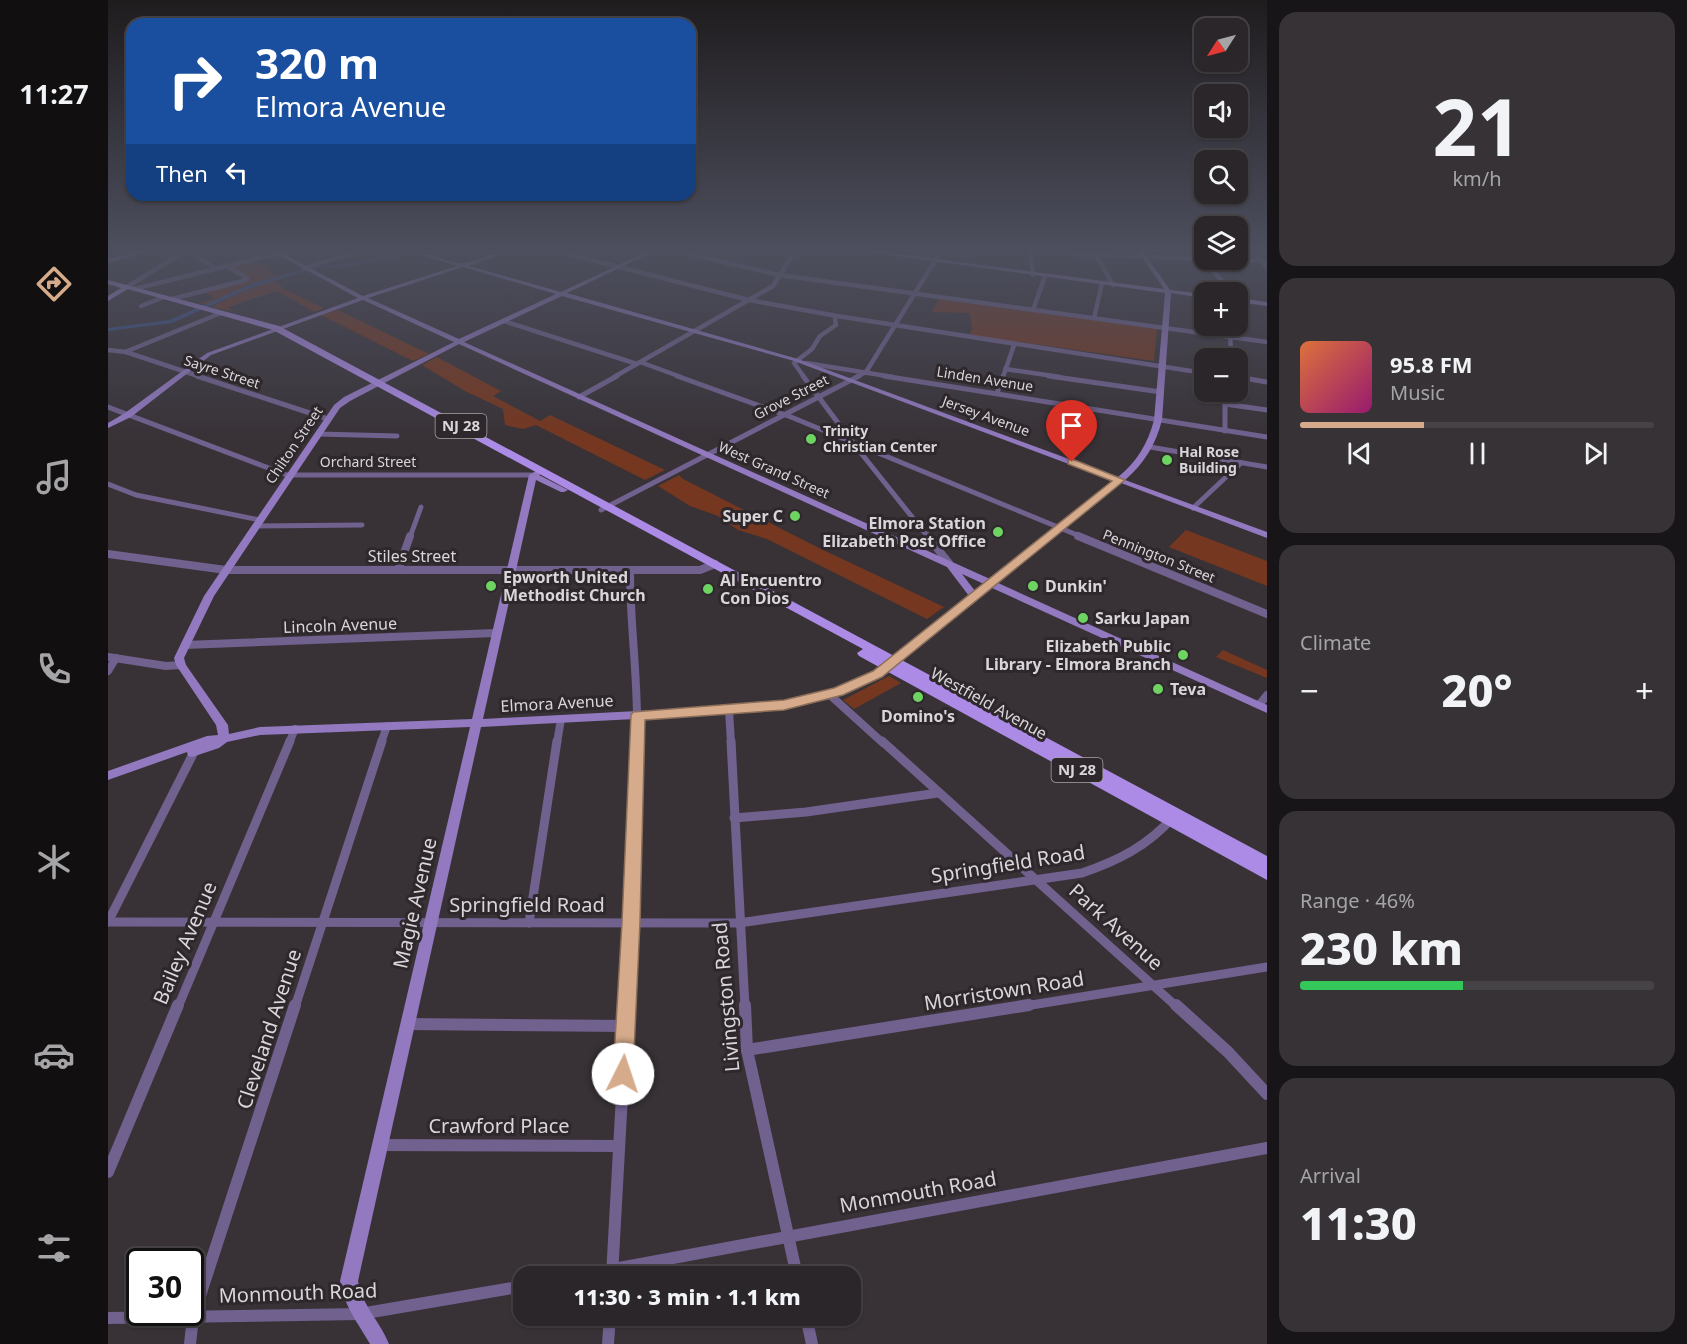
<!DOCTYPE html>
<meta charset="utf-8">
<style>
body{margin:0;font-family:"Noto Sans",sans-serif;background:#363235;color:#f1f3f6;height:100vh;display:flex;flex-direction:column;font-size:22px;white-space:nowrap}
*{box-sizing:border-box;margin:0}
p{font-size:20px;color:#a5a5a8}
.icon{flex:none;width:33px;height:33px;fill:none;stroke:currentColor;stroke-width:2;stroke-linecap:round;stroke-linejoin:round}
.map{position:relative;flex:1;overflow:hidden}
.drawer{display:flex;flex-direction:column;gap:12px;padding:12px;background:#171517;width:420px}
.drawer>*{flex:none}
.banner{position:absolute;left:18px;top:18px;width:570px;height:183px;border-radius:18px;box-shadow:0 2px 4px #0004,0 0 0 2px #464346;background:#1a4fa0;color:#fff;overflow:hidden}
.needle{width:39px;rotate:234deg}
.buttons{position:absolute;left:1086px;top:18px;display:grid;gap:12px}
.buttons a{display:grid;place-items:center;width:54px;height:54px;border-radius:12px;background:#2a2629;box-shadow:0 2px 4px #0004,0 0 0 2px #464346;font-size:30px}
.speed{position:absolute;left:18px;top:1248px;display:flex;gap:12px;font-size:30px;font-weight:700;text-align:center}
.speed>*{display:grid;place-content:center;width:78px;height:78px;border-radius:50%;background:#2a2629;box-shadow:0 2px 4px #0004,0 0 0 2px #464346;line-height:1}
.speed .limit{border:3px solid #111;border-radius:9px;background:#fff;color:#111}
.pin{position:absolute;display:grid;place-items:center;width:51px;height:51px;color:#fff;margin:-62px -26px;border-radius:50% 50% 50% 0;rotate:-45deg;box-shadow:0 0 6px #0007}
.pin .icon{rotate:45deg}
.me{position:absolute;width:66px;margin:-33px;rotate:4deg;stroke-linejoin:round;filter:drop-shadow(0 0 4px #0008)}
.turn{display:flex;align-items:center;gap:21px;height:126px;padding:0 30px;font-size:27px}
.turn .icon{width:78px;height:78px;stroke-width:2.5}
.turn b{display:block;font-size:42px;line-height:51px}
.then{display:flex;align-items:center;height:57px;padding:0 30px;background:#0003;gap:12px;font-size:22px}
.big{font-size:45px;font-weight:800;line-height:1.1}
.drawer .tile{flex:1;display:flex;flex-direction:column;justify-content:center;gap:9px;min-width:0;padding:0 21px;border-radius:18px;background:#363235}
.drawer .dial{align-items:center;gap:0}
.dial b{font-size:78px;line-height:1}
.song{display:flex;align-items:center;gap:18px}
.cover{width:72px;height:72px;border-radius:9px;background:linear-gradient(135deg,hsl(20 70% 55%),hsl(320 70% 35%))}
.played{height:6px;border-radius:3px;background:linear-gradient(90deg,#d6ab8b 35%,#464346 35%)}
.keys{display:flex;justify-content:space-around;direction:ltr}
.heat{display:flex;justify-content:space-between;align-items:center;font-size:33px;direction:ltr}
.charge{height:9px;border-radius:4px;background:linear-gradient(90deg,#34c759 46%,#464346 0)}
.trip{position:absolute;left:405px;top:1266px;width:348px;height:60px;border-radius:18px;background:#2a2629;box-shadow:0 2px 4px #0004,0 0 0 2px #464346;font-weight:800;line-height:60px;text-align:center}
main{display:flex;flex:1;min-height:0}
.tab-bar{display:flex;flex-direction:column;width:108px;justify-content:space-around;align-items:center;background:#110f10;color:#a5a5a8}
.tab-bar .icon{width:42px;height:42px}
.tab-bar .on{color:#d6ab8b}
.tab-bar b{font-size:27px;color:#f1f3f6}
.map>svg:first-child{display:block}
.green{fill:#75371f}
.water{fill:#395088}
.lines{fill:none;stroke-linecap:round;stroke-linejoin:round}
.street-far4{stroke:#70618e;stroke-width:4.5}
.street-far3{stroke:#70618e;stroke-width:5}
.street-far2{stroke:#70618e;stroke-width:8}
.street-far1{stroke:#70618e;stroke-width:9}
.street{stroke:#70618e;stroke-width:12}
.secondary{fill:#9279c0;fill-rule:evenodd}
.primary{fill:#ac8be6;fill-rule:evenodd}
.route{fill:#d6ab8b;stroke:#8b6f5a;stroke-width:1.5}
.poi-dot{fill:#6dd361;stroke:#2e282c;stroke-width:2}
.labels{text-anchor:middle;stroke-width:6;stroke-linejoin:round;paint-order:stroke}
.far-street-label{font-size:14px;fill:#d9d6d9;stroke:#2e282c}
.far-poi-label{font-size:14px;font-weight:bold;fill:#d9d6d9;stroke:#2e282c;text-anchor:start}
.shield{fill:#2e282c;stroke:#a6a2a5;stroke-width:1.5}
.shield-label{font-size:15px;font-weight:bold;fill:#d9d6d9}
.poi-label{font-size:16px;font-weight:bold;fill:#d9d6d9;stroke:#2e282c;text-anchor:start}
.street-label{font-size:16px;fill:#d9d6d9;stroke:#2e282c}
.near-street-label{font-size:20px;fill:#d9d6d9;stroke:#2e282c}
</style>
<main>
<nav class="tab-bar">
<b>11:27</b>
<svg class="icon on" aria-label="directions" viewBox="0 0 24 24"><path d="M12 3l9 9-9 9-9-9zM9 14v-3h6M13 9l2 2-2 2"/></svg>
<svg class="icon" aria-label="music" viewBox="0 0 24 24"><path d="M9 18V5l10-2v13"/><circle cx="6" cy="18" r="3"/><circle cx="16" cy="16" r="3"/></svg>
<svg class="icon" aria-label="phone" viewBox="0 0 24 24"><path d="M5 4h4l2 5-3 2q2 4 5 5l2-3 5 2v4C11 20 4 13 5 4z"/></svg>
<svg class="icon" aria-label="climate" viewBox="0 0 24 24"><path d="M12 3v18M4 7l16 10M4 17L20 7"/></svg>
<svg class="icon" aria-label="car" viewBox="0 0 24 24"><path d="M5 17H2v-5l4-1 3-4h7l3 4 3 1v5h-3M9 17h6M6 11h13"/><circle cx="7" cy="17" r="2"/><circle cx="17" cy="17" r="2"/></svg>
<svg class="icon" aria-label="filters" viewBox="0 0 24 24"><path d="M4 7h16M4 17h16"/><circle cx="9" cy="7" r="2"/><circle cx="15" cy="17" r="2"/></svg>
</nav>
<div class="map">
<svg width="1159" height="1344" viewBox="0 0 1159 1344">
<rect width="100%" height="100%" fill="#383237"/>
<g class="green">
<path d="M147,261l17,7 -3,2 7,7 -32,10 -38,18 -8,-2 17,-4 -10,-7 43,-12 1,-2 -18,-11z"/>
<path d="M166,280l10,9 40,19 -10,4 -37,-21 -49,16 5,4 -22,-4 40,-19z"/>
<path d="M831,299l218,30 -3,32 -185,-26 3,-5 -2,-17 -38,-1z"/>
<path d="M230,310l91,44 -16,7 -92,-46z"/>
<path d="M329,357l64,34 -8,5 47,25 10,-6 115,55 -20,10 -109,-55 -13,4 -18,-4 -2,-16 -38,-18 -43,-26z"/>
<path d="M571,475l4,4 136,69 125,59 -17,12 -160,-80 -29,-9 -20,-14 -28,-10 -32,-20z"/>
<path d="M1078,530l81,31v25l-98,-39z"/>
<path d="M1115,650l44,20v8l-51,-21z"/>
<path d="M781,676l12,7 -47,26 -11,-9z"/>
</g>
<path class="water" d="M303,251h13l-71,15 -36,2 -66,20 -79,35 -64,8v-3l61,-8 87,-38 56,-15 41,-4z"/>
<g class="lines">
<g class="street-far4">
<path d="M81,251l27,18"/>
<path d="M448,251l193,49 88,16 367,57"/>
<path d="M568,251l103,24 488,67"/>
<path d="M922,251l3,24"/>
<path d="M1089,251l34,41"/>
<path d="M1144,251l15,16"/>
<path d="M949,253l147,6"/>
<path d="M988,255l17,30"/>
<path d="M1121,260l38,1"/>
<path d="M196,268l55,-17"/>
<path d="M19,287l58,-36"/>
<path d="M26,289l154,-38"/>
<path d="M64,299l74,-19 1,-2 -20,-12"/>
<path d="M33,306l23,-9"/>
<path d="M925,310l12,-34"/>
<path d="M986,318l8,-35"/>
<path d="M396,321l133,43"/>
<path d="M1122,326l1,32"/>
<path d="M0,350l18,2 75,25"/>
<path d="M17,352l96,-39"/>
<path d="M532,362l41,15"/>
<path d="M698,363l87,14"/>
<path d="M897,369l55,8"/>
<path d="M506,377l159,-91 22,-35"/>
<path d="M696,377l-10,-14 18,-14 8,-13 16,-11 -1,-6"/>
<path d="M748,377l10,-5 75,-121"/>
<path d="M895,377l11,-32"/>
</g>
<g class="street-far3">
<path d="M89,376l131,43"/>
<path d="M569,376l114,41 291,120"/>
<path d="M695,376l50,67 75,94"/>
<path d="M776,376l383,61"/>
<path d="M941,376l112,16"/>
<path d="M1130,377l29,5"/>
<path d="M1117,392v39"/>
<path d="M889,393l6,-17"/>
<path d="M471,397l38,-21"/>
<path d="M1117,404l42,6"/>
<path d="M0,407l179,68h246"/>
<path d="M957,429l5,-24"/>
<path d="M210,434l79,2"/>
<path d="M1042,447l117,20"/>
<path d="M0,484l28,11 124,25"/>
<path d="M1085,508l48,-45"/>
<path d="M493,510l258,-134"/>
<path d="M148,526l106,-1"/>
<path d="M302,537l11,-30"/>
</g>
<g class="street-far2">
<path d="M819,536l22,27"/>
<path d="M970,536l189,78"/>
<path d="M0,554l118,16h474l15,-6"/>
<path d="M290,570l12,-34"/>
<path d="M522,570c0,58 9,115 7,173"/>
<path d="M77,645l311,-12"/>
<path d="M0,657l58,9 15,-1"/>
<path d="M0,671l8,-13"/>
<path d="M722,695l53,48"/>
<path d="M1151,705l8,-10"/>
<path d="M621,710l2,33"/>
<path d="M181,743l6,-14"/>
<path d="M273,743l6,-17"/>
<path d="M449,743l4,-24"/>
</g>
<g class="street-far1">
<path d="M623,741l14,266"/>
<path d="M774,741l295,266"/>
<path d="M626,818l72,-6 132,-19"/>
<path d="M0,922l631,1 343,-50c35,-12 66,-27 91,-56"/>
<path d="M0,922l86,-170"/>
<path d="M421,923l28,-182"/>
<path d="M70,1007l112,-266"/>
<path d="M187,1007l87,-266"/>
<path d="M519,1007l10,-266"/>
<path d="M911,1007l248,-40"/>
</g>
<g class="street">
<path d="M637,1005l2,45 50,226"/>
<path d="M1068,1005l52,47 39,42"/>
<path d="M299,1024l219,2"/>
<path d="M639,1050l282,-45"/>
<path d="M272,1145l238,1"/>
<path d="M0,1172l70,-167"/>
<path d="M468,1276l691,-128"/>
<path d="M504,1276l15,-271"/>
<path d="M698,1316l6,28"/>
<path d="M0,1318l252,-4 164,-28"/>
<path d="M82,1344l3,-27 102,-312"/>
<path d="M500,1344l2,-28"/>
</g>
<g class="secondary">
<path d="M34,251h10l-44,12v-4z"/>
<path d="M163,251h7l85,45 94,-30 -48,-15c17,0 43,14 55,12 16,-2 30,-12 46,-12l-41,15 92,26 87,-41h7l-88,42 231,66 320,118c19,-15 30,-34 36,-57l11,-127 -306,-42h17l288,38 -26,-38h5l27,39 34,4v4l-33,-5 -9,127c-6,24 -18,44 -37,60l142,52v6l-146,-55 -123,100 269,122v8l-275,-125 -106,85 -22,12 -34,14 -46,10 -51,5 -252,13 -123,554c4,25 22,40 31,63h-19c-12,-21 -26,-38 -30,-63l130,-554 -210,8 -33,7 -8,6 -27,9 -4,-1 -1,-4 -79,28v-9l99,-35 11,-1 -2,-10 -40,-60 -2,-7 30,-62 130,-191 10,-8 110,-55 -91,-42 -152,55 -80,62 -23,11v-5l17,-10 82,-60 151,-55zM355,267l93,27 -97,45 -91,-41zM454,296l232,65 320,120 -124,98 -526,-237zM351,344l488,223 22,29 -91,73 -22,12 -28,11 -44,9 -51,5 -250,13 53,-239 25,12h3l4,-2 -29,-15 7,-5 -4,-2 -13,7 -57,244 -212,8 -31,7 -1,-9 -42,-60 -2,-7 30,-62 126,-188 10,-7zM854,574l22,10 -9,7z"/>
<path d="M1130,298l29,4v4l-29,-4z"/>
</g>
<path class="primary" d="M0,280l171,46 988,530v24l-408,-224 -2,-3 6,-4 -590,-319 -145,-41 -20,12v-5l13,-8 -13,-4z"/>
</g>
<linearGradient id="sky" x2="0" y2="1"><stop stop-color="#1f1c1e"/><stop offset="0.57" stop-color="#4d4f5e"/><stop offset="1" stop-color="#4d4f5e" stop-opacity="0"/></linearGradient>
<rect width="1159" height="439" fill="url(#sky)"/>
<path class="route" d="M964,459l53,21 -243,197 -39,18 -59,15 -139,10 -5,202 -7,152 -3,7 -7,3 -7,-3 -3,-7 9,-152 9,-207 2,-3 151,-12 50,-12 39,-17 239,-190 -44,-17v-4z"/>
<g class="poi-dot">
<circle cx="703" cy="439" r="6"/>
<circle cx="1059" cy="460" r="6"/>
<circle cx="687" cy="516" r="6"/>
<circle cx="890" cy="532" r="6"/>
<circle cx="383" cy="586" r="6"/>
<circle cx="925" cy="586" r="6"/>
<circle cx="600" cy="589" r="6"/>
<circle cx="975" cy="618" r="6"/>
<circle cx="1075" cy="655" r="6"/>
<circle cx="1050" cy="689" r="6"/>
<circle cx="810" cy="697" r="6"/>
</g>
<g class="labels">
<g class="far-street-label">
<text transform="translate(114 372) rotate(18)" y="5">Sayre Street</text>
<text transform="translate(877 379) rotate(9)" y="5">Linden Avenue</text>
<text transform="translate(683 397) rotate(-27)" y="5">Grove Street</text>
<text transform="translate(878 416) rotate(20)" y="5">Jersey Avenue</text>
<text transform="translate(186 445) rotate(-56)" y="5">Chilton Street</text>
<text x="260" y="467">Orchard Street</text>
<text transform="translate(666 470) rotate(24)" y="5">West Grand Street</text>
<text transform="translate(1051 556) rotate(22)" y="5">Pennington Street</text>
</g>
<g class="far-poi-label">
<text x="715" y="436">Trinity<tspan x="715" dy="16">Christian Center</tspan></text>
<text x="1071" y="457">Hal Rose<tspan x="1071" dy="16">Building</tspan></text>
</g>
<g class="shield">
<rect x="327.5" y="414" width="51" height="24" rx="4.5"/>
<rect x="943.5" y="758" width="51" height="24" rx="4.5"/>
</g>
<g class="shield-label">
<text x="353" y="431">NJ 28</text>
<text x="969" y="775">NJ 28</text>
</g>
<g class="poi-label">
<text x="675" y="522" text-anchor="end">Super C</text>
<text x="878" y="529" text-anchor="end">Elmora Station<tspan x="878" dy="18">Elizabeth Post Office</tspan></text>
<text x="395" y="583">Epworth United<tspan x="395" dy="18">Methodist Church</tspan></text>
<text x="612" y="586">Al Encuentro<tspan x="612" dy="18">Con Dios</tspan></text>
<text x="937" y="592">Dunkin'</text>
<text x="987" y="624">Sarku Japan</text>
<text x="1063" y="652" text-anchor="end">Elizabeth Public<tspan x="1063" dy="18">Library - Elmora Branch</tspan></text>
<text x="1062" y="695">Teva</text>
<text x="810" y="722" text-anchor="middle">Domino's</text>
</g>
<g class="street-label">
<text x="304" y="562">Stiles Street</text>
<text transform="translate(232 625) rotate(-2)" y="6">Lincoln Avenue</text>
<text transform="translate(449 703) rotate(-3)" y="6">Elmora Avenue</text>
<text transform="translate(881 703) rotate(29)" y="6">Westfield Avenue</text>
</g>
<g class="near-street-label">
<text transform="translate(900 864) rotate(-9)" y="7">Springfield Road</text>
<text transform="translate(307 903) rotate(-77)" y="7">Magie Avenue</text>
<text x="419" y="912">Springfield Road</text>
<text transform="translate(1008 927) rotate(42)" y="7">Park Avenue</text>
<text transform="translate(77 943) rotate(-67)" y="7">Bailey Avenue</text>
<text transform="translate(896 991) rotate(-9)" y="7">Morristown Road</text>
<text transform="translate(618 997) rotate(-95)" y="7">Livingston Road</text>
<text transform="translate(161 1029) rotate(-72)" y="7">Cleveland Avenue</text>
<text x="391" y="1133">Crawford Place</text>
<text transform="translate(810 1192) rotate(-10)" y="7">Monmouth Road</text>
<text transform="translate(190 1293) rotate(-2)" y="7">Monmouth Road</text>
</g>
</g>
</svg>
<div class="buttons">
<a><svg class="needle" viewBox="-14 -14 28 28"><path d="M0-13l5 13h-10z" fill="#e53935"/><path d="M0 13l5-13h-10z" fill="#a5a5a8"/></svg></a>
<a><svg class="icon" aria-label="sound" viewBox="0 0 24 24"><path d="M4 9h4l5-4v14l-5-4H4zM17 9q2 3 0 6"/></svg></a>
<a><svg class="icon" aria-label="search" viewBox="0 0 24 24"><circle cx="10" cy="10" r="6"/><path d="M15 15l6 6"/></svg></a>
<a><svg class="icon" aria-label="layers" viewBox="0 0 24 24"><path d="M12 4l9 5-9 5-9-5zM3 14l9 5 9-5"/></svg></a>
<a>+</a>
<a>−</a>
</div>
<div class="speed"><div class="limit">30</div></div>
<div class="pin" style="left:964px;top:462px;background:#d93025"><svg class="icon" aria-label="arrive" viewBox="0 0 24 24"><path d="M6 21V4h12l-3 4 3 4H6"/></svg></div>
<svg class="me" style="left:515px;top:1074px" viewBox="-20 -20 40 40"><circle r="19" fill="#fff"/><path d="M0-13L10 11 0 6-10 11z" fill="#d6ab8b"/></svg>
<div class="trip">11:30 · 3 min · 1.1 km</div>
<div class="banner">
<div class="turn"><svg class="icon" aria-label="right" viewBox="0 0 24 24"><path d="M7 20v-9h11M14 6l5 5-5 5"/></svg><div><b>320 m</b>Elmora Avenue</div></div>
<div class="then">Then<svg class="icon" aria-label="left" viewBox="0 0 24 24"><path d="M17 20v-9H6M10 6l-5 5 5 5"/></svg></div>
</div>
</div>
<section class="drawer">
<div class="tile dial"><b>21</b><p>km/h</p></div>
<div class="tile">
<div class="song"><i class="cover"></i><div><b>95.8 FM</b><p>Music</p></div></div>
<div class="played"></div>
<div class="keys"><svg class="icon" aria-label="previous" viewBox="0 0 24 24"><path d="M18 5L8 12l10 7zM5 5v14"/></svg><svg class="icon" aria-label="pause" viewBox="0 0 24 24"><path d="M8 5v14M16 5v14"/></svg><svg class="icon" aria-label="next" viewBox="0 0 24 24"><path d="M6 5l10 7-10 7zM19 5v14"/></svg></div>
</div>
<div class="tile"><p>Climate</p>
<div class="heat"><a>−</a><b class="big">20°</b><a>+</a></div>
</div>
<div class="tile"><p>Range · 46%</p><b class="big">230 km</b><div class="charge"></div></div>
<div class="tile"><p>Arrival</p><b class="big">11:30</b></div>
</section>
</main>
